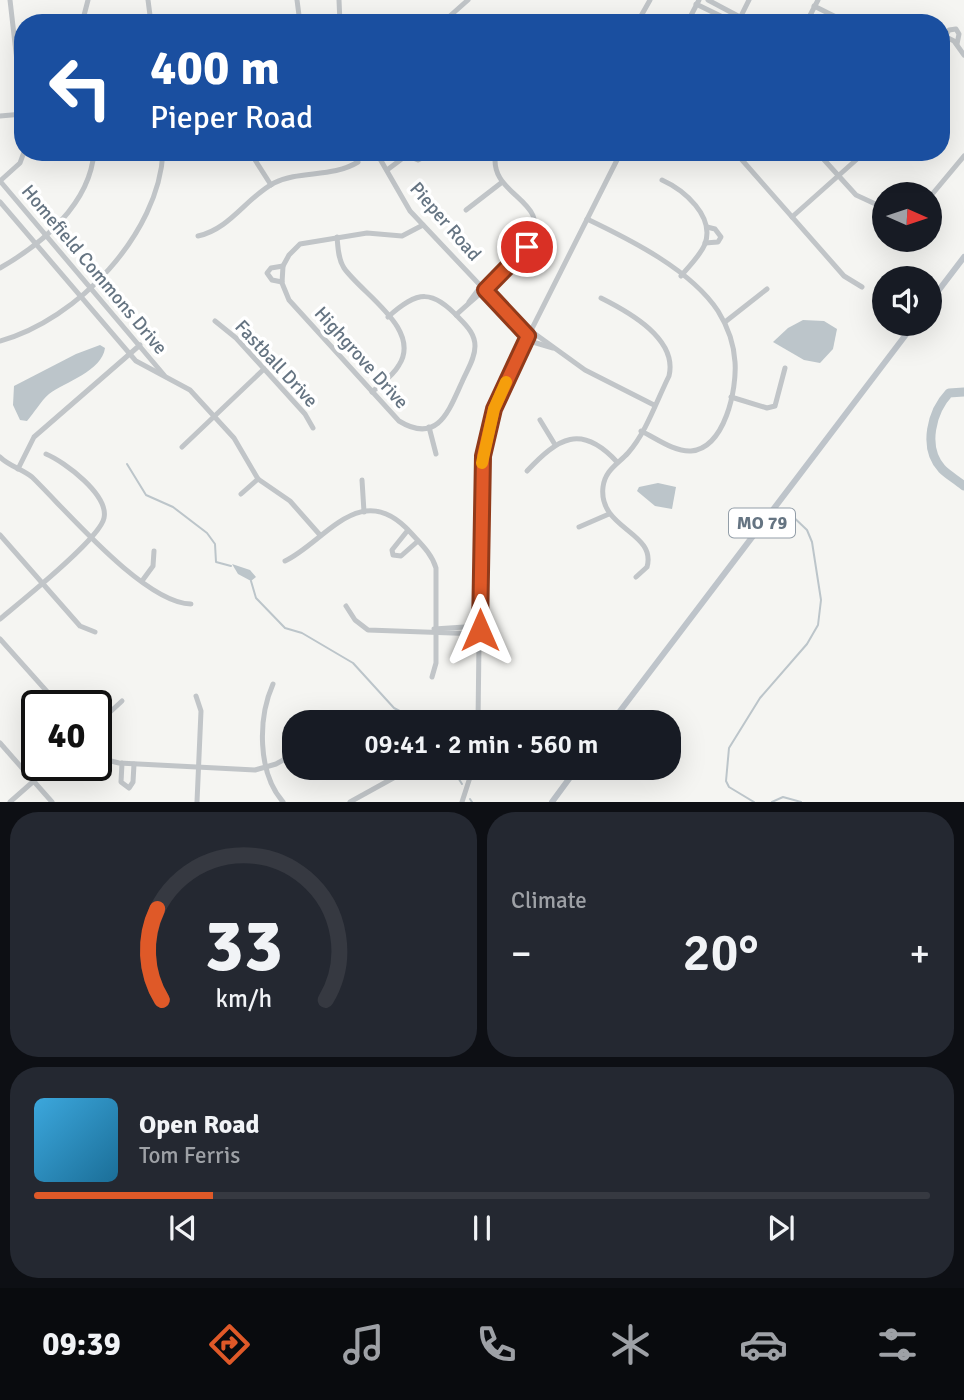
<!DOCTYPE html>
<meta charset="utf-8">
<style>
body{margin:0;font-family:Signika,sans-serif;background:#242831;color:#f1f3f6;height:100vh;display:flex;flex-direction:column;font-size:26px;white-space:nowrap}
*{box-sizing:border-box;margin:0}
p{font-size:23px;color:#9ea1a6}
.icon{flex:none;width:38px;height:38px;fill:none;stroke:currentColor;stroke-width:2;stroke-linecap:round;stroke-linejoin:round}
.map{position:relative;height:802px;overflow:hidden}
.panel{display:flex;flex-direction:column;gap:10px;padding:10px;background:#0d0f14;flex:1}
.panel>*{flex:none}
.banner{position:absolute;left:14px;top:14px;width:936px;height:147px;border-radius:28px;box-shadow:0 7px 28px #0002;background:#1a4fa0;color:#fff;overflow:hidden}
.needle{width:46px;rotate:93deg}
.fabs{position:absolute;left:872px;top:182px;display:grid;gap:14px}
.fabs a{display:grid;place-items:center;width:70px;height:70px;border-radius:50%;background:#171b24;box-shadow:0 7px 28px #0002;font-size:35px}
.speed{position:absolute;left:21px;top:690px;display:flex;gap:14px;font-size:35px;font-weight:700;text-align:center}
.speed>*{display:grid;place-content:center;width:91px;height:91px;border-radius:50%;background:#171b24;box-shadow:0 7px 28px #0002;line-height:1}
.speed .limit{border:4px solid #111;border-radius:10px;background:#fff;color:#111}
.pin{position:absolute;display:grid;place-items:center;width:60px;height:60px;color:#fff;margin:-30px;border:4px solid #fff;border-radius:50%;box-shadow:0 2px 7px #0007}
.me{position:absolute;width:77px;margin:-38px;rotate:0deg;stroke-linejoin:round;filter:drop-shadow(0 0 5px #0008)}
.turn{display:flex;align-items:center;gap:24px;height:147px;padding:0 21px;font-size:32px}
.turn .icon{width:91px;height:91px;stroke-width:2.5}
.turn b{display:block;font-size:49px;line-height:60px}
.big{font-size:52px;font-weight:600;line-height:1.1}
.panel .tile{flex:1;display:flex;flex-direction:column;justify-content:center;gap:10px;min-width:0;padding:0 24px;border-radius:28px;background:#242831}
.panel .dial{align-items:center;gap:0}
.dial svg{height:182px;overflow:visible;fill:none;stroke:#363941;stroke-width:7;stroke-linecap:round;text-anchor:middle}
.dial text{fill:#f1f3f6;stroke:none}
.song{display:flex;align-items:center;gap:21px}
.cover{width:84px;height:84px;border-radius:10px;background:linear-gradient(135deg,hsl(200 70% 55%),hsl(200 70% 35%))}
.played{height:7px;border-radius:4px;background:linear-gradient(90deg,#df5928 20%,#363941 20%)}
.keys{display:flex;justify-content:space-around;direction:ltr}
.heat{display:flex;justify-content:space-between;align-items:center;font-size:38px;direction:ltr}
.panel .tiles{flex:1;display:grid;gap:10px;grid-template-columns:1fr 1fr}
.tile:last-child{grid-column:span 2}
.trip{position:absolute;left:282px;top:710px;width:399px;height:70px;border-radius:28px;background:#171b24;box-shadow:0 7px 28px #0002;font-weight:600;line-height:70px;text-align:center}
.dock{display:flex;height:112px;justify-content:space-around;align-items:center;background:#090b0e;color:#9ea1a6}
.dock .icon{width:49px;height:49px}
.dock .selected{color:#df5928}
.dock b{font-size:32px;color:#f1f3f6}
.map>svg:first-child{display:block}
.water{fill:#bcc5ca}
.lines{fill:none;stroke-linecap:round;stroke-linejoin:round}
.stream{stroke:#bcc5ca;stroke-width:2}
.river{stroke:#bcc5ca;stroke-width:9}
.minor{stroke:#c1c5c8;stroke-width:5}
.major{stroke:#bec4ca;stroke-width:6}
.route-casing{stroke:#913a1a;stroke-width:18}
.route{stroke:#df5928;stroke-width:12}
.slow{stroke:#f59e0b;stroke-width:12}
.labels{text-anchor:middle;stroke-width:7;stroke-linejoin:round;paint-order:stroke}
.shield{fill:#fff;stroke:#939ea8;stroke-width:2}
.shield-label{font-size:18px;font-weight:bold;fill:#657482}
.street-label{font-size:19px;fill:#657482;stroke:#fff}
</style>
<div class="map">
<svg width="964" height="802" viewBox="0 0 964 802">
<rect width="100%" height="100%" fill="#f5f5f2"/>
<g class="water">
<path d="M803,320l21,1 13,8 -4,20 -13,14 -16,-3 -31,-18 15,-14z"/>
<path d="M100,345l5,3c-3,23 -40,34 -56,46 -9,8 -14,18 -22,27l-7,-1 -7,-15 1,-19 62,-32z"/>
<path d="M658,483l18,4 -4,22 -17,-3 -18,-15 2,-4z"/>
<path d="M232,564l18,6 6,7 -5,4 -13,-7z"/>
</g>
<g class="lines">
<g class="stream">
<path d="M127,464l19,31 27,12 34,26 8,11 1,18 15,4"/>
<path d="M251,581l5,17 29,30 17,5 51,30 41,45 28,15"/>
<path d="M452,768l10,16"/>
<path d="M470,799l2,3"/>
<path d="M754,802l-25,-15 -3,-6 3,-33 31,-50 47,-54 11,-19 3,-25 -9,-58 -5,-12 -21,-20"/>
<path d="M772,802l11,-5 18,5"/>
</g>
<path class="river" d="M964,392l-15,1c-17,18 -27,54 -7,76 6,6 15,11 22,17"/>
<g class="minor">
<path d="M10,0l13,114"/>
<path d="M148,0l3,23"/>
<path d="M297,0l3,23"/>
<path d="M339,0l1,23"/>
<path d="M708,0l32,17 5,6"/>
<path d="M696,4l39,19"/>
<path d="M814,6l34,17"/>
<path d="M739,20l10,-20"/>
<path d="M82,23l6,-23"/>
<path d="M442,23l26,-23"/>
<path d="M637,23l13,-23"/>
<path d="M687,23l12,-23"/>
<path d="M806,23l12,-23"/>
<path d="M944,36l10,5 10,14"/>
<path d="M945,37l4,-7 7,-1 3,5 -2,10"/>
<path d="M0,116l23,-2"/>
<path d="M250,152l21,33"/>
<path d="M376,152l34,59 118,125"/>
<path d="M735,152l109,124 18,11"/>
<path d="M817,152l39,43 28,13"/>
<path d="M408,156l10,4 6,-3 -1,-5"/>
<path d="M387,170l24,-18"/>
<path d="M662,180c22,10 53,36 43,64 -5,12 -16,22 -24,32"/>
<path d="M0,181l164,194"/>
<path d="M0,181l20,-18 4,-11"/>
<path d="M929,198l35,-42"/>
<path d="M0,202l136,159 54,29 44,48 24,41 32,22 30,34"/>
<path d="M466,210l35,-27"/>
<path d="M792,217l73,-65"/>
<path d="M587,219c44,21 104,51 131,92 10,16 16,33 17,51 2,27 -10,86 -44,89 -17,1 -35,-13 -50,-20"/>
<path d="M198,236c32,-7 48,-38 76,-53 26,-13 58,-5 84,-21"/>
<path d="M337,237c1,10 1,22 7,31 18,26 78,61 55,97 -6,11 -18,19 -27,27"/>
<path d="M705,243l13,-1 3,-5 -6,-8 -8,-2"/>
<path d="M0,268c42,-24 90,-64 94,-116"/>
<path d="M282,282l-10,-2 -5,-7 4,-5 12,-2"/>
<path d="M601,298c28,14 77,41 68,78 -12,24 -23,57 -41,77 -10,11 -23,17 -25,34 -5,42 54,45 44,80l-11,10"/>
<path d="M469,302l12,-16 23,-17"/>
<path d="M456,315c22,-21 57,-46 73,-72 26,-44 -43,-46 -33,-91"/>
<path d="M388,317c30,-27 44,-28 72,2 8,8 15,16 15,27 0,13 -8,24 -13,36 -13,28 -24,63 -63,39l-110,-121 -7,-17 1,-17 6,-11 11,-11 67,-11 35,3 21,-11"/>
<path d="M215,321l21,17 69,76 8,14"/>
<path d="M725,322l42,-33"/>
<path d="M531,331l54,39 69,35"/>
<path d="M526,340l27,8"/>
<path d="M0,341c77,-21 159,-107 163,-189"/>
<path d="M731,397l36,11 8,-2 10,-38"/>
<path d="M540,420l14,23"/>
<path d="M429,427l7,27"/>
<path d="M182,447l82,-78"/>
<path d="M0,457c9,9 22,12 32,20 34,33 112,126 159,127"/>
<path d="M18,469l16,-32 106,-92"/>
<path d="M527,471c31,-33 54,-48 90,-9"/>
<path d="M362,480l2,32"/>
<path d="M241,494l17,-15"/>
<path d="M579,527l30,-13"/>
<path d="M408,530l-16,20 1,5 8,1 17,-15"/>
<path d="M0,535l80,91 15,6"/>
<path d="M285,561c40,-19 76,-84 126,-28 10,11 21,21 25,35v95l-4,14"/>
<path d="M142,581l11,-15 1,-15"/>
<path d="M346,606l9,14 13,10 112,4"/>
<path d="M0,619c19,-16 100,-80 104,-101 5,-23 -39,-56 -58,-64"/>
<path d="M434,629l46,-3"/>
<path d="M0,639l59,66"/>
<path d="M273,684c-15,34 -16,88 10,118"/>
<path d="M196,696l5,15 -4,91"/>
<path d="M478,723l3,-242 6,-49 15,-44 119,-236"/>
<path d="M96,725l26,-24"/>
<path d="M0,743l52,59"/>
<path d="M96,749l15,12 8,2 136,7 21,-6 18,-10"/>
<path d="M122,763l-1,19 8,6 4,-6 1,-18"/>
<path d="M10,802l42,-37"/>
<path d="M350,802l47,-26"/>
<path d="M462,802l11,-34"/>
</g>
<g class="major">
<path d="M929,303l35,-46"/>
<path d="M611,723l303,-399"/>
<path d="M552,802l25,-34"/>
</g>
</g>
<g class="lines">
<defs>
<path id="route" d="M480,630l3,-174 11,-47 34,-73 -43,-46 42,-43"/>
</defs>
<use href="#route" class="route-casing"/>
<use href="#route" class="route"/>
<path class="slow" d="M482,463l12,-54 12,-27"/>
</g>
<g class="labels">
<rect class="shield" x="729" y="508.5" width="66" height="29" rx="5"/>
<g class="shield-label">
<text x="762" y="529">MO 79</text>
</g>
<g class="street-label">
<text transform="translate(446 221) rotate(49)" y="7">Pieper Road</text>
<text transform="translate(95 269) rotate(50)" y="7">Homefield Commons Drive</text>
<text transform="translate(362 357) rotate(48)" y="7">Highgrove Drive</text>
<text transform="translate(277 363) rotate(47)" y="7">Fastball Drive</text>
</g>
</g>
</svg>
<div class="fabs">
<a><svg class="needle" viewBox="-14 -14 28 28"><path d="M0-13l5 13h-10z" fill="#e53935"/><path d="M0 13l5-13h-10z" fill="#9ea1a6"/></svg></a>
<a><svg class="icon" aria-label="sound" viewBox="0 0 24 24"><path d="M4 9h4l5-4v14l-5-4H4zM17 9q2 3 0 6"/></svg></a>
</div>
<div class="speed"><div class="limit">40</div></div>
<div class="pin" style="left:527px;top:247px;background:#d93025"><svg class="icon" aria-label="arrive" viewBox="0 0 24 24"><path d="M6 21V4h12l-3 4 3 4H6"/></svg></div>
<svg class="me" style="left:480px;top:630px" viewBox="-20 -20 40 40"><path d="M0-17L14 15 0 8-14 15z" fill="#df5928" stroke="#fff" stroke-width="4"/></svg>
<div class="trip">09:41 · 2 min · 560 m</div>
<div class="banner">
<div class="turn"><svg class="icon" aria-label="left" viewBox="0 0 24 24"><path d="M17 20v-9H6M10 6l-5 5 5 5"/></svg><div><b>400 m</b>Pieper Road</div></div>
</div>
</div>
<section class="panel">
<div class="tiles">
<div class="tile dial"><svg viewBox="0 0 100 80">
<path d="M14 69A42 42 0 1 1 86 69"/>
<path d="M14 69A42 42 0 0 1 12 29" stroke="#df5928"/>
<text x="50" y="56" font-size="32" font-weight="700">33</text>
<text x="50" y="72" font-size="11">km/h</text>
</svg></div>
<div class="tile"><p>Climate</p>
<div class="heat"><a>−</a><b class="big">20°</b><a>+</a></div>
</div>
<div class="tile">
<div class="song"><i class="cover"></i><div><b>Open Road</b><p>Tom Ferris</p></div></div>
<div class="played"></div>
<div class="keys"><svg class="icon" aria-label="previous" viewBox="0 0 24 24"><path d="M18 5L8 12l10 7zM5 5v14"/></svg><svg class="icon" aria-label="pause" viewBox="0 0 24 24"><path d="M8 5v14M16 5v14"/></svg><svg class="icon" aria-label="next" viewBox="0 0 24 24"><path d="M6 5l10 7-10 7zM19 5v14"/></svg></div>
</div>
</div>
</section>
<nav class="dock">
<b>09:39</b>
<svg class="icon selected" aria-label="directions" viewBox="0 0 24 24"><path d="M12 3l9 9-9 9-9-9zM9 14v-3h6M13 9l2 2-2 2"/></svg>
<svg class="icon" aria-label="music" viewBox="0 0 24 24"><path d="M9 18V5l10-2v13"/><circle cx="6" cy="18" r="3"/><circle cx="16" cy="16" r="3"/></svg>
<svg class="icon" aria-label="phone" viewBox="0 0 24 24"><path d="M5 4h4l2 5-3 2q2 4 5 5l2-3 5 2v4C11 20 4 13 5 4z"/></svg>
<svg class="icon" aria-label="climate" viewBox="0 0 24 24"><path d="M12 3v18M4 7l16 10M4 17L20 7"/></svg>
<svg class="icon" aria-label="car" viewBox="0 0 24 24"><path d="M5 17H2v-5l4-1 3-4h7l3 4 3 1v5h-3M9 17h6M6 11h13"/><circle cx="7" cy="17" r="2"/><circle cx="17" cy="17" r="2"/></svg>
<svg class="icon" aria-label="filters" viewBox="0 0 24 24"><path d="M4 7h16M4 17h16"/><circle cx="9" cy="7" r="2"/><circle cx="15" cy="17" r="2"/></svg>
</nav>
